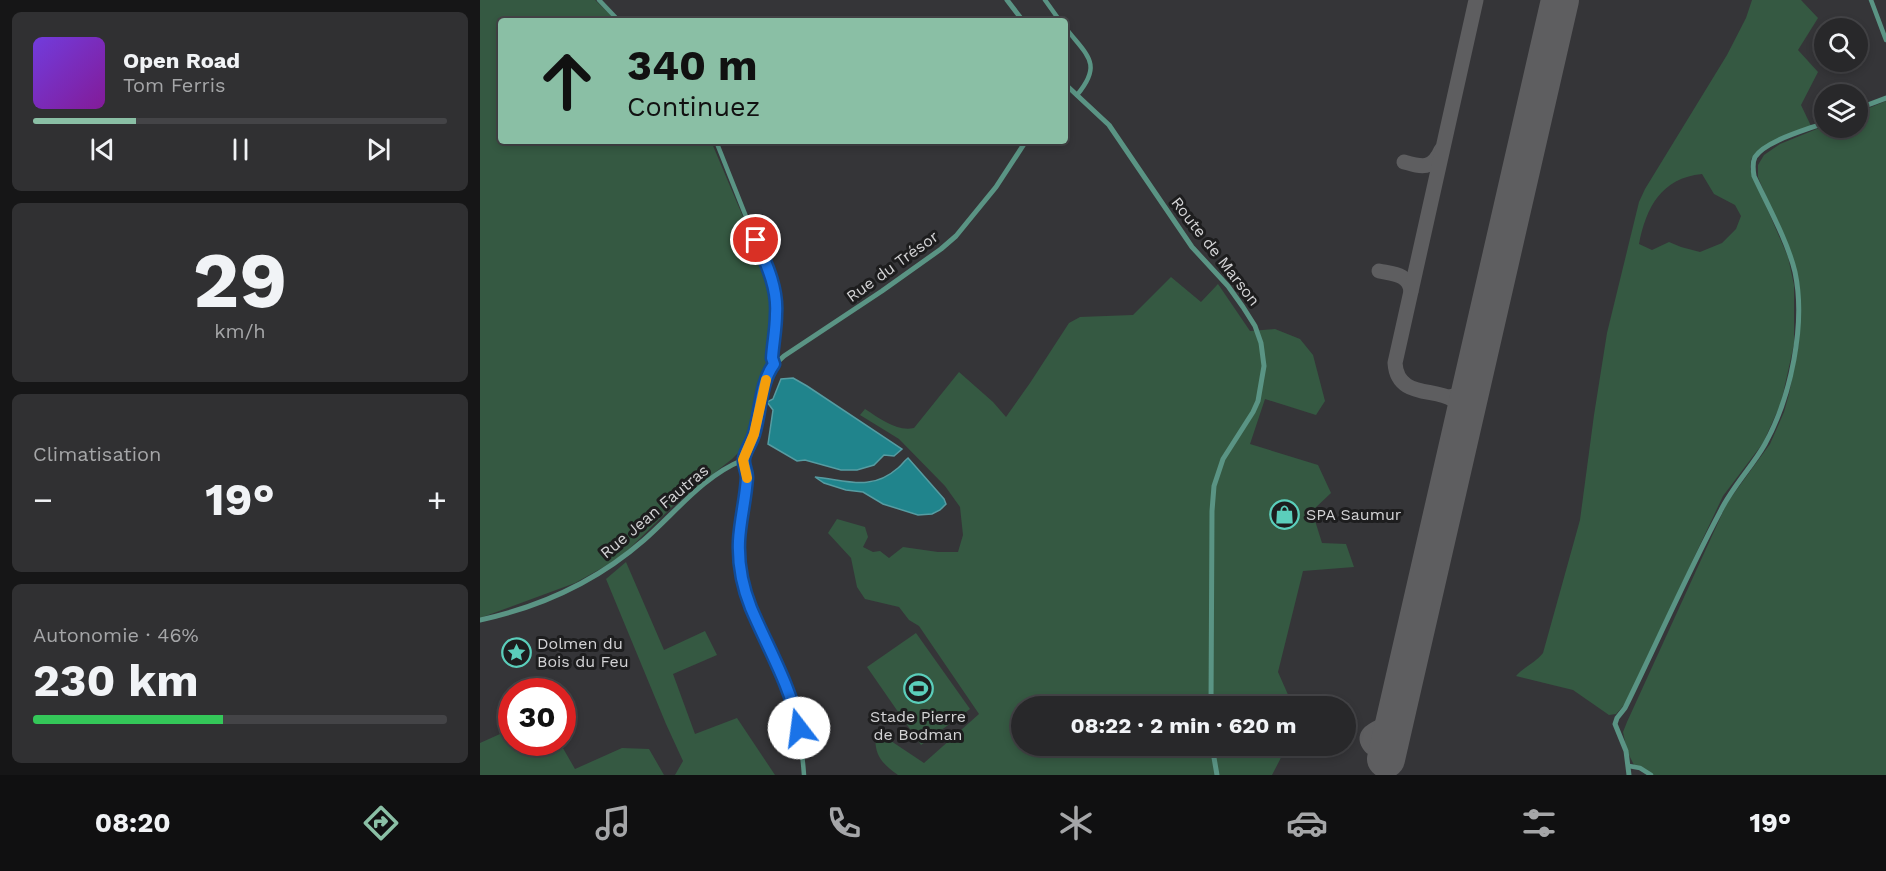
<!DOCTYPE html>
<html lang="fr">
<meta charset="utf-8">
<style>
body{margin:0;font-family:"Work Sans",sans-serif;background:#303032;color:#f1f3f6;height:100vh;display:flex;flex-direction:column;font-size:22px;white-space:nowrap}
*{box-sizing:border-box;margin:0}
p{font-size:20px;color:#a5a6a8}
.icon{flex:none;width:33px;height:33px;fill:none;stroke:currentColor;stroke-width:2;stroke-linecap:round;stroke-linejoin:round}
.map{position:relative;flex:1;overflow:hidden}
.sheet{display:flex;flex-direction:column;gap:12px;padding:12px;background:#161617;width:480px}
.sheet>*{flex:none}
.banner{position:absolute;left:18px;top:18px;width:570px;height:126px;border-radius:6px;box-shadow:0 3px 9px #0003,0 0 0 2px #444447;background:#8abfa5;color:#111;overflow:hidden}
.buttons{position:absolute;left:1334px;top:18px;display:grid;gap:12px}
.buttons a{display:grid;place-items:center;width:54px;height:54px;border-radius:50%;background:#28282a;box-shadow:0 3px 9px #0003,0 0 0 2px #444447;font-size:30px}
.speed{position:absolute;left:18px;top:678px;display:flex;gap:12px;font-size:30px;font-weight:700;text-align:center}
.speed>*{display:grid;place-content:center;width:78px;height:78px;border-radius:50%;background:#28282a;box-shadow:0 3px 9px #0003,0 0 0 2px #444447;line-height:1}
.speed .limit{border:9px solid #d22;background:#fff;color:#111}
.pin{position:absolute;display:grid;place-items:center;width:51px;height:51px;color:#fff;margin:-26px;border:3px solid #fff;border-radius:50%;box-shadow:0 2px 6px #0007}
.me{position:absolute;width:66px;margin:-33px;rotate:345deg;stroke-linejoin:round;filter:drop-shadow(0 0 4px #0008)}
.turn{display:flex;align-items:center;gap:21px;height:126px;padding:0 30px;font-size:27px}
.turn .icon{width:78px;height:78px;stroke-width:2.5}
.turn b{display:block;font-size:42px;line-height:51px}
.big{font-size:45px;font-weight:700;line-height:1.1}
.sheet .widget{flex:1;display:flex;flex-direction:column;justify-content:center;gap:9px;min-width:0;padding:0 21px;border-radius:9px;background:#303032}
.sheet .dial{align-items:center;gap:0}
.dial b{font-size:78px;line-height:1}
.song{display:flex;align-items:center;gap:18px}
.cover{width:72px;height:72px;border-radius:9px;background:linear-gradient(135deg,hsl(260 70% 55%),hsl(290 70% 35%))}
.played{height:6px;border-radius:3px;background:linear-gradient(90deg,#8abfa5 25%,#444447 25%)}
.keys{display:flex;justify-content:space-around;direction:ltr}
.heat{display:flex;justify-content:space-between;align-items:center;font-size:33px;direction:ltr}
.charge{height:9px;border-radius:4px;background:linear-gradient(90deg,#34c759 46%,#444447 0)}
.trip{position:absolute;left:531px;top:696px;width:345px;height:60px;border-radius:30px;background:#28282a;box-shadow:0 3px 9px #0003,0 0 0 2px #444447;font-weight:700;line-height:60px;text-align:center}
.dock{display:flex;height:96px;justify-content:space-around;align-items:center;background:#101011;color:#a5a6a8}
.dock .icon{width:42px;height:42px}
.dock .selected{color:#8abfa5}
.dock b{font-size:27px;color:#f1f3f6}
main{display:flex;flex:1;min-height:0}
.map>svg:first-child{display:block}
.green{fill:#355942;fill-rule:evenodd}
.water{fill:#20848c;stroke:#569ca2;stroke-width:1.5}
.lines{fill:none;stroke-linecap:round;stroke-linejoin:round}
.taxiway{stroke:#5e5e60;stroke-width:15}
.runway{stroke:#5e5e60;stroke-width:38}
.minor{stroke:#5a9484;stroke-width:4.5}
.tertiary{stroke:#5a9484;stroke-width:5}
.route-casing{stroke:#114b97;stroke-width:15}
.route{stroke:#1a73e8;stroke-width:10}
.slow{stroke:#f59e0b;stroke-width:10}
.labels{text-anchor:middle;stroke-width:6;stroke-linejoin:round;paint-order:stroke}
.street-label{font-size:16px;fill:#d3d3d5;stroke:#1d1d1e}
.poi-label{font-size:16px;fill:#d3d3d5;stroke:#1d1d1e;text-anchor:start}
</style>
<main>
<section class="sheet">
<div class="widget">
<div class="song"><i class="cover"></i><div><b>Open Road</b><p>Tom Ferris</p></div></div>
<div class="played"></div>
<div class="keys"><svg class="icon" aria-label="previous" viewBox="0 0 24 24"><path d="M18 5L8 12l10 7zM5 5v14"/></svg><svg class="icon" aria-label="pause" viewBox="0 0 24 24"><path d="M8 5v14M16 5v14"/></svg><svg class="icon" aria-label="next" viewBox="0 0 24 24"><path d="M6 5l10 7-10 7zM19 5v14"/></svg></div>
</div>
<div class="widget dial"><b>29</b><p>km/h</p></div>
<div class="widget"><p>Climatisation</p>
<div class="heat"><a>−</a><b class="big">19°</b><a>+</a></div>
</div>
<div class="widget"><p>Autonomie · 46%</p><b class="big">230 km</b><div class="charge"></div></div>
</section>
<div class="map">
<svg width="1406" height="775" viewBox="0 0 1406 775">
<rect width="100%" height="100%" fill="#353538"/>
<g class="green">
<path d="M0,0h115l22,21h-116v120h210l46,109 15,45 1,14 -6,58 -17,68 -6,12 -12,12 -58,46 -48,47 -17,12 -34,19 -95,35z"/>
<path d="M1272,0h49l17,18 -20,32 20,22 -17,33 10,21 -38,15 -22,18 -1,10 38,88 6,28v59l-13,59 -18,40 -40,53 -98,208 -9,10 -7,1 -36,-25 -57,-14c8,-9 19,-13 27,-23l37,-133 14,-105 13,-82 32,-131 6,-13 82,-134 19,-37zM1222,174l12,20 21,11 6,11 -5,13 -14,14 -22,9 -19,-5 -12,-5 -17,8 -13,-6c7,-36 22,-66 63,-70z"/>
<path d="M1406,101v674h-239l-13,-10 -7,-14 -4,-19 4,-10 100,-219 43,-59 14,-32 5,-18 10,-51v-60l-14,-41 -27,-65v-12l6,-10 16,-11 44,-18 33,2v-15z"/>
<path d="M691,277l30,25 17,-18 32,47 25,-2 25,10 13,16 12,46 -9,14 -51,-16 -15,45 68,21 13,28 -19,18 10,32 24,1 8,23 -51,4 -25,101 15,34h-271v40h265l-15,29h-374c-17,-12 -25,-21 -22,-44l48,32 55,-49 -60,-88 -10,-6 -10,-13 -34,-8 -8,-12 -6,-29 -23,-25 9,-14 28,8 3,10 -5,10 10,5 7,-1 9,7 14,-11 35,5h20l5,-17 -3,-28 -15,-21 -46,-47 -39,-24 5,-6c14,9 32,23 49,19l45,-56 34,30 13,15 24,-34 39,-60 11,-6 53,-2z"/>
<path d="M146,562l38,88 41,-19 12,24 -44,19 22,60 42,-16 38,57h-100l8,-14 -17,-37 -60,-145z"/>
<path d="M436,633l54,76 -49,36 -54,-78z"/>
<path d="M31,729l1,13 48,1 15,26 47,-21 27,1 15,26h-184v-32z"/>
</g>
<g class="water">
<path d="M313,378l14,8 95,63 -8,7 -10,-1 -10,10 -17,5h-16l-36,-10 -8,1 -29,-17 5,-34 -6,-8 6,-3 8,-20z"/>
<path d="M428,458l36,41 2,5 -6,6 -8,4 -14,1 -35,-11 -20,-12 -17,-2 -22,-7 -9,-6c31,3 56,15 83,-9 4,-3 6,-7 10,-10z"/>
</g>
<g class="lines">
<g class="taxiway">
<path d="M924,162c18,5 28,8 37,-12"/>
<path d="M899,271c14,3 30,3 32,20"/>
<path d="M969,397l13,-3 10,-13"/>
<path d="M983,419c-2,-42 -65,-10 -68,-56l81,-363"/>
<path d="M907,752l-16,-5c-13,-16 10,-19 19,-26 5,-4 6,-11 8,-17"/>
</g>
<path class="runway" d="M906,759l174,-759"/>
<g class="minor">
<path d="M119,0l20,21"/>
<path d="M565,0l15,21"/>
<path d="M1391,0l15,40"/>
<path d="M585,27c21,28 39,36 12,68"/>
<path d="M236,141l56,141 5,31 -5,45 3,6"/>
<path d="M263,460c9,35 -8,73 -2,110 5,34 23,62 36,94 17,38 24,69 27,111"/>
<path d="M1149,766l11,2 11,7"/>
</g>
<g class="tertiary">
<path d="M527,0l16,21"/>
<path d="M585,84l44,41 83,122 36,39 15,21 12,19 6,17 3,23 -6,35 -5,11 -30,47 -9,27 -2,25 -1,195"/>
<path d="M1377,109l29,-11"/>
<path d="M0,620c60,-13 117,-39 164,-80 31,-27 59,-64 99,-80l11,-26 15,-64 15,-14 98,-65 59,-42 15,-13 40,-49 30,-46"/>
<path d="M732,746l5,29"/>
<path d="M1149,775l-3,-24 -11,-27 2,-6 8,-10c32,-65 61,-132 95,-196 12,-25 32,-45 45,-68 26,-47 41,-120 30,-172 -7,-30 -28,-68 -41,-96 -1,-6 -2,-13 1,-19 10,-16 51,-27 69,-34"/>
</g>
</g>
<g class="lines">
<defs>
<path id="route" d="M276,240c10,23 22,48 20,74 0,15 -3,29 -4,44l2,6c-14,19 -13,47 -20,70 -2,8 -9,17 -10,25 -1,6 3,12 3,18 -1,21 -7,43 -8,64 -1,22 4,47 12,67 17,40 39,77 48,120"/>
</defs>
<use href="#route" class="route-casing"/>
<use href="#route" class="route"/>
<path class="slow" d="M267,478l-4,-18 11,-26 12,-54"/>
</g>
<defs>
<symbol id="shop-ring" viewBox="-11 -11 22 22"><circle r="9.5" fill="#1d1d1e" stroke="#5bcebb" stroke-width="1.5"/><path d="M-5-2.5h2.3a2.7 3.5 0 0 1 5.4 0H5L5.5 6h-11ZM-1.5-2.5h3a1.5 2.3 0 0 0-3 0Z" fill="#5bcebb"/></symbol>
<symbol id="sight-ring" viewBox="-11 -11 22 22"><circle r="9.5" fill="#1d1d1e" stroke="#5bcebb" stroke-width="1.5"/><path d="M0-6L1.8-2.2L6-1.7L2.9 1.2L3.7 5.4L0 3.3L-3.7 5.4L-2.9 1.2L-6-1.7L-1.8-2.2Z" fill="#5bcebb"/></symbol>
<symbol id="stadium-ring" viewBox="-11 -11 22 22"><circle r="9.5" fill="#1d1d1e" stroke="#5bcebb" stroke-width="1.5"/><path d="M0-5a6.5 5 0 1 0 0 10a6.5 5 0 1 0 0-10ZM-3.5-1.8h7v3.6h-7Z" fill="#5bcebb"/></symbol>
</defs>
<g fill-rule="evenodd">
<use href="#shop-ring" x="788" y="498" width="33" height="33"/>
<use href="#sight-ring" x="20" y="636" width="33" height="33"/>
<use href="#stadium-ring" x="422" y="672" width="33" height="33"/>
</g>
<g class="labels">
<g class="street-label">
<text transform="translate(736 251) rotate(52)" y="6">Route de Marson</text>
<text transform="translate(412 266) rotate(-36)" y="6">Rue du Trésor</text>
<text transform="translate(174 511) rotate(-40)" y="6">Rue Jean Fautras</text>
</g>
<g class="poi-label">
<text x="826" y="520">SPA Saumur</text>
<text x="57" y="649">Dolmen du<tspan x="57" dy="18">Bois du Feu</tspan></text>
<text x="438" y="722" text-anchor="middle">Stade Pierre<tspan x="438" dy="18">de Bodman</tspan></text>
</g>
</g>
</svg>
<div class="buttons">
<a><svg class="icon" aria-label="search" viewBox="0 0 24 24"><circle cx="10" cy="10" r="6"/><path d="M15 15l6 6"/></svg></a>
<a><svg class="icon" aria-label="layers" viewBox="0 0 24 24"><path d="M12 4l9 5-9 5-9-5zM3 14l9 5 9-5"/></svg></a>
</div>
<div class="speed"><div class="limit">30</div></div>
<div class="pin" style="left:276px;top:240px;background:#d93025"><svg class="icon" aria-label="arrive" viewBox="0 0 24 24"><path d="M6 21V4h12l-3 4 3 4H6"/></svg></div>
<svg class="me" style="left:319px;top:728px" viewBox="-20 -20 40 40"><circle r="19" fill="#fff"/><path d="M0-13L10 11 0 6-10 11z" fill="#1a73e8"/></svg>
<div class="trip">08:22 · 2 min · 620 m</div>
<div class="banner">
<div class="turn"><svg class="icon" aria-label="ahead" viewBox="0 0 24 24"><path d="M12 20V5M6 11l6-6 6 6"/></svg><div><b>340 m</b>Continuez</div></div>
</div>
</div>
</main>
<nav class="dock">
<b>08:20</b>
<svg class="icon selected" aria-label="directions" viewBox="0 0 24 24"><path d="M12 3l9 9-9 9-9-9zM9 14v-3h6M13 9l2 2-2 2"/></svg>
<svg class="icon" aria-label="music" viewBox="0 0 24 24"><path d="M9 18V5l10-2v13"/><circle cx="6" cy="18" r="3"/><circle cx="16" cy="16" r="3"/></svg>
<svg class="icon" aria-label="phone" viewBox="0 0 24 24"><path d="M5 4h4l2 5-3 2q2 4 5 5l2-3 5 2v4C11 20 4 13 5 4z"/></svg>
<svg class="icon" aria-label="climate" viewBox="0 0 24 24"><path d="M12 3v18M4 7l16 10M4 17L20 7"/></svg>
<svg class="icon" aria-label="car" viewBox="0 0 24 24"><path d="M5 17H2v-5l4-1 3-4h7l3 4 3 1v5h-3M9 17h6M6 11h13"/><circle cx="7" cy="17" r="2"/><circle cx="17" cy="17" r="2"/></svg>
<svg class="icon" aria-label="filters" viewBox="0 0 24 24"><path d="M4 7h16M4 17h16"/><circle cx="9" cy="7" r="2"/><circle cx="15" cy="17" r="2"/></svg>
<b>19°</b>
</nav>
